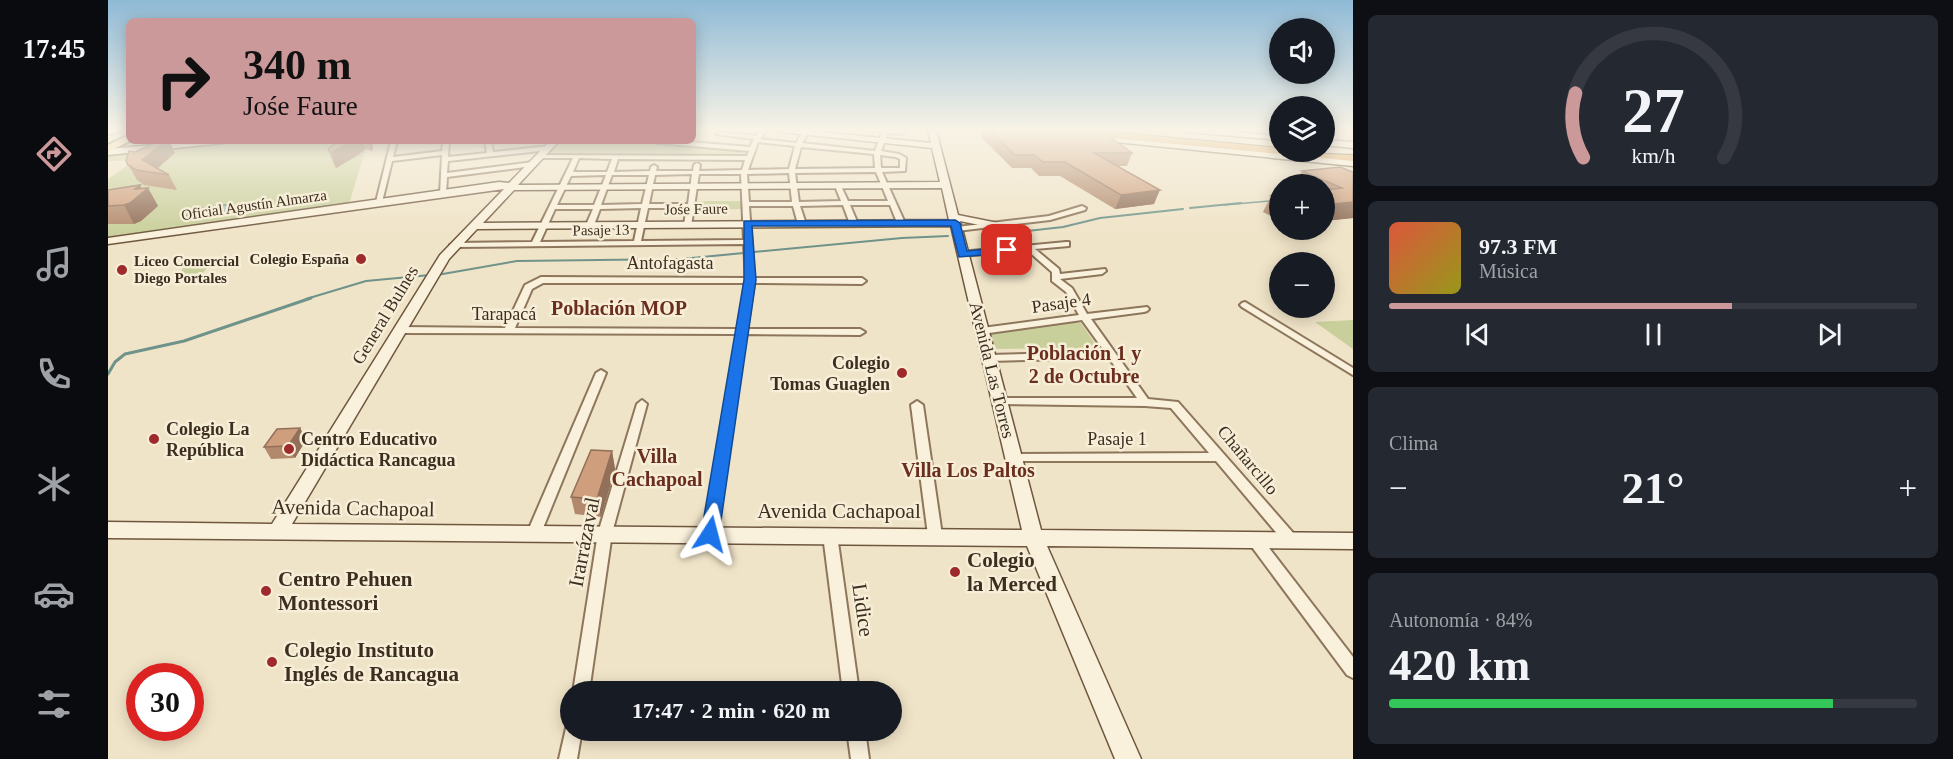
<!DOCTYPE html>
<html lang="es">
<meta charset="utf-8">
<style>
body{margin:0;font-family:Georgia,serif;background:#242831;color:#f1f3f6;height:100vh;display:flex;flex-direction:column;font-size:22px;white-space:nowrap}
*{box-sizing:border-box;margin:0}
p{font-size:20px;color:#9ea1a6}
.icon{flex:none;width:33px;height:33px;fill:none;stroke:currentColor;stroke-width:2;stroke-linecap:round;stroke-linejoin:round}
.map{position:relative;flex:1;overflow:hidden}
.panel{display:flex;flex-direction:column;gap:15px;padding:15px;background:#0d0f14;width:600px}
.panel>*{flex:none}
.banner{position:absolute;left:18px;top:18px;width:570px;height:126px;border-radius:9px;box-shadow:0 3px 15px #0003;background:#cc999b;color:#111;overflow:hidden}
.controls{position:absolute;left:1161px;top:18px;display:grid;gap:12px}
.controls a{display:grid;place-items:center;width:66px;height:66px;border-radius:50%;background:#171b24;box-shadow:0 3px 15px #0003;font-size:30px}
.speed{position:absolute;left:18px;top:663px;display:flex;gap:12px;font-size:30px;font-weight:700;text-align:center}
.speed>*{display:grid;place-content:center;width:78px;height:78px;border-radius:50%;background:#171b24;box-shadow:0 3px 15px #0003;line-height:1}
.speed .limit{border:9px solid #d22;background:#fff;color:#111}
.pin{position:absolute;display:grid;place-items:center;width:51px;height:51px;color:#fff;margin:-26px;border-radius:12px;box-shadow:0 3px 9px #0006}
.me{position:absolute;width:66px;margin:-33px;rotate:9deg;stroke-linejoin:round;filter:drop-shadow(0 0 4px #0008)}
.turn{display:flex;align-items:center;gap:21px;height:126px;padding:0 18px;font-size:27px}
.turn .icon{width:78px;height:78px;stroke-width:2.5}
.turn b{display:block;font-size:42px;line-height:51px}
.big{font-size:45px;font-weight:600;line-height:1.1}
.panel .card{flex:1;display:flex;flex-direction:column;justify-content:center;gap:9px;min-width:0;padding:0 21px;border-radius:9px;background:#242831}
.panel .dial{align-items:center;gap:0}
.dial svg{height:156px;overflow:visible;fill:none;stroke:#363941;stroke-width:7;stroke-linecap:round;text-anchor:middle}
.dial text{fill:#f1f3f6;stroke:none}
.song{display:flex;align-items:center;gap:18px}
.cover{width:72px;height:72px;border-radius:9px;background:linear-gradient(135deg,hsl(10 70% 55%),hsl(60 70% 35%))}
.played{height:6px;border-radius:3px;background:linear-gradient(90deg,#cc999b 65%,#363941 65%)}
.keys{display:flex;justify-content:space-around;direction:ltr}
.heat{display:flex;justify-content:space-between;align-items:center;font-size:33px;direction:ltr}
.charge{height:9px;border-radius:4px;background:linear-gradient(90deg,#34c759 84%,#363941 0)}
.trip{position:absolute;left:452px;top:681px;width:342px;height:60px;border-radius:30px;background:#171b24;box-shadow:0 3px 15px #0003;font-weight:600;line-height:60px;text-align:center}
main{display:flex;flex:1;min-height:0}
.tabs{display:flex;flex-direction:column;width:108px;justify-content:space-around;align-items:center;background:#090b0e;color:#9ea1a6}
.tabs .icon{width:42px;height:42px}
.tabs .on{color:#cc999b}
.tabs b{font-size:27px;color:#f1f3f6}
.map>svg:first-child{display:block}
.green{fill:#c9cf9b}
.water{fill:#a9c4bc;stroke:#6f938a;stroke-width:1.5}
.lines{fill:none;stroke-linecap:round;stroke-linejoin:round}
.stream-far2{stroke:#6f938a;stroke-width:1.5}
.stream-far1{stroke:#6f938a;stroke-width:2}
.stream{stroke:#6f938a;stroke-width:3}
.street-casing{stroke:#8d765c;stroke-width:4}
.secondary-casing{stroke:#6f573f;stroke-width:3}
.primary-casing{stroke:#5b4430;stroke-width:4}
.highway-casing{stroke:#5b4430;stroke-width:2}
.street{fill:#faf1dc;fill-rule:evenodd}
.secondary{fill:#faf1dc;fill-rule:evenodd}
.primary{fill:#f3d9a0;fill-rule:evenodd}
.highway{fill:#e0a458;fill-rule:evenodd}
.wall{fill:#b2896c}
.shaded-wall{fill:#916f58}
.building{fill:#cf9f7d;stroke:#916f58;stroke-width:1.5}
.route{fill:#1a73e8;stroke:#114b97;stroke-width:1.5}
.poi-dot{fill:#9e2a2b;stroke:#f7eed8;stroke-width:2}
.labels{text-anchor:middle;stroke-width:5;stroke-linejoin:round;paint-order:stroke}
.far-street-label{font-size:15px;fill:#3d2e20;stroke:#f7eed8}
.far-poi-label{font-size:15px;font-weight:bold;fill:#3d2e20;stroke:#f7eed8;text-anchor:end}
.street-label{font-size:18px;fill:#3d2e20;stroke:#f7eed8}
.poi-label{font-size:18px;font-weight:bold;fill:#3d2e20;stroke:#f7eed8;text-anchor:start}
.neighbourhood-label{font-size:20px;font-weight:bold;fill:#6b2e1e;stroke:#f7eed8}
.near-street-label{font-size:21px;fill:#3d2e20;stroke:#f7eed8}
.near-poi-label{font-size:21px;font-weight:bold;fill:#3d2e20;stroke:#f7eed8;text-anchor:start}
</style>
<main>
<nav class="tabs">
<b>17:45</b>
<svg class="icon on" aria-label="directions" viewBox="0 0 24 24"><path d="M12 3l9 9-9 9-9-9zM9 14v-3h6M13 9l2 2-2 2"/></svg>
<svg class="icon" aria-label="music" viewBox="0 0 24 24"><path d="M9 18V5l10-2v13"/><circle cx="6" cy="18" r="3"/><circle cx="16" cy="16" r="3"/></svg>
<svg class="icon" aria-label="phone" viewBox="0 0 24 24"><path d="M5 4h4l2 5-3 2q2 4 5 5l2-3 5 2v4C11 20 4 13 5 4z"/></svg>
<svg class="icon" aria-label="climate" viewBox="0 0 24 24"><path d="M12 3v18M4 7l16 10M4 17L20 7"/></svg>
<svg class="icon" aria-label="car" viewBox="0 0 24 24"><path d="M5 17H2v-5l4-1 3-4h7l3 4 3 1v5h-3M9 17h6M6 11h13"/><circle cx="7" cy="17" r="2"/><circle cx="17" cy="17" r="2"/></svg>
<svg class="icon" aria-label="filters" viewBox="0 0 24 24"><path d="M4 7h16M4 17h16"/><circle cx="9" cy="7" r="2"/><circle cx="15" cy="17" r="2"/></svg>
</nav>
<div class="map">
<svg width="1245" height="759" viewBox="0 0 1245 759">
<rect width="100%" height="100%" fill="#f0e4c8"/>
<g class="green">
<path d="M128,141h132l-19,63 -241,34v-59l27,-19 -27,1v-8z"/>
<path d="M453,141h90l92,8 -2,10 -195,-3z"/>
<path d="M583,201h54l1,8 -56,1z"/>
<path d="M103,260h7l-13,10 -4,7 -24,4 8,-18 12,-2 -2,6 14,-2z"/>
<path d="M1245,320v29l-38,-27z"/>
<path d="M950,323h23l17,25 -103,1 -6,-17z"/>
</g>
<path class="water" d="M125,204l-3,8 -45,7 5,-9z"/>
<g class="lines">
<path class="stream-far2" d="M1116,205l56,-5"/>
<g class="stream-far1">
<path d="M1082,208l51,-5"/>
<path d="M876,236l79,-9 37,-9 83,-9"/>
<path d="M329,275l80,-14 164,-2 221,-21 46,-2"/>
<path d="M198,299l60,-18 64,-6"/>
</g>
<path class="stream" d="M0,374l7,-12 10,-8 59,-13 127,-43"/>
<defs>
<g id="street">
<path d="M0,130h15l-15,4z"/>
<path d="M653,130h6l-7,9 36,4 8,-13h6l-8,13 73,8 7,-19 -9,-2 30,1 1,1 -3,2 -13,-1 -7,18 18,3 7,4 -1,13 -23,1 23,51 -7,2 -8,-20h-40l8,19 -4,2 -4,-2 -7,-19 -43,1 6,18 -4,2 -4,-2 -5,-18h-44l5,72h108l4,3 -4,3 -108,-1 -7,46h113l5,3 -5,3 -114,-1 -29,200 -2,4 -5,1 -5,-1 -2,-4 34,-200 -337,-1 -5,-3 5,-3 105,1 20,-43 16,-8 205,1 -2,-34 -290,3 -4,-2 4,-2 78,-1 41,-84h-32l-3,-2 1,-1 208,1 2,-5 -92,-8 -3,-2h24l72,6 4,-8 -38,-5 3,-2 37,4zM650,142l37,4 -6,23 -41,1zM693,147l73,7 1,14 -80,1zM772,155l16,2 4,2v9h-19zM471,158l33,1 -5,13h-34zM510,159l127,1 -3,10 -43,1 1,-6 -3,-2 -3,2 -1,6h-37l1,-4 -3,-2 -3,2 -1,4 -36,1zM768,172l12,29h-40l-7,-15 -3,-2 -3,2 6,15 -42,1 -4,-29zM681,173l3,29h-43l-2,-28zM584,174l-4,30h-39l6,-29zM591,174h42l3,66 -103,1 7,-33h39l-3,16 7,2zM498,175l-12,30h-37l14,-29zM504,175h37l-7,29 -41,1zM533,208l-7,33 -94,1 15,-33h38l-7,16 4,2 4,-2 6,-16zM435,283h202l-7,46 -223,-1 17,-39z"/>
<path d="M283,141h6l-4,16 49,-6 1,-10h6l-1,16 39,-4 -2,-12h6l2,11 56,-6 3,2 -3,2 -101,11 -1,12 86,-11 3,2 -3,2 -86,11 -1,17 -3,2 -3,-2 2,-39 -50,6 -10,41 -3,2 -3,-2z"/>
<path d="M974,206l4,2 -1,2 -35,10 -93,11 -4,-2 4,-2 92,-11z"/>
<path d="M958,242h3v4l-34,3 24,20 1,5 45,-5 1,2 -4,3 -42,5 12,9 15,26 60,-7 2,2 -2,2 -3,1 -53,7 57,80 30,3 117,133 2,4 -2,4 -5,1 -5,-1 -69,-82h-206l-2,-3 2,-3 4,-1 195,-1 -38,-45 -26,-2 -149,-2 -1,-2 5,-4h137l-28,-40 -120,3 -5,-3 5,-3 116,-3 -23,-32 -100,14 -5,-3 5,-3 97,-13 -13,-23 -14,-11v-9l-25,-22 -64,6h-3v-4z"/>
<path d="M1137,302l108,66v7l-111,-68 -2,-2 2,-2z"/>
<path d="M493,370l5,3 -65,160 -2,4 -5,1 -5,-1 -2,-4 69,-160z"/>
<path d="M534,400l5,4 -35,129 -23,159h-16l25,-159 39,-129z"/>
<path d="M809,401l6,4 19,130 -2,4 -5,1 -5,-1 -2,-4 -17,-130z"/>
<path d="M722,530l5,1 2,4 22,157h-16l-20,-157 2,-4z"/>
<path d="M1146,534l5,1 94,122v21l-6,-3 -98,-132 -2,-4 2,-4z"/>
<path d="M462,723v7h12l-5,29h-18l8,-35z"/>
<path d="M739,730h18l4,29h-18z"/>
</g>
<g id="secondary">
<path d="M669,130h25l129,13 -3,-13h8l22,85 40,8 1,2 -5,3 -34,-7 81,309 312,3v16l-306,-3 94,213h-26l-88,-213 -919,-8v-16l164,2 168,-269 64,-66 -396,55v-6l391,-56 10,1 41,-42h9l-41,44 422,-3 -8,-34 -151,-16zM834,188l7,32 -466,3 31,-33zM843,226l71,304 -730,-6 157,-265 28,-30z"/>
<path d="M1076,130h29l67,6v4l-92,-8z"/>
<path d="M984,136l261,24v6l-258,-26 -4,-2z"/>
<path d="M1216,140l29,2v6l-29,-3z"/>
<path d="M90,141h30l-4,2 -116,12v-6z"/>
</g>
<path id="primary" d="M21,135l1,6 -22,11v-7z"/>
<path id="highway" d="M949,130h35l188,18v4l73,3v6l-63,-6 -5,-3 -5,2 -218,-21z"/>
</defs>
<use href="#street" class="street-casing"/>
<use href="#secondary" class="secondary-casing"/>
<use href="#primary" class="primary-casing"/>
<use href="#highway" class="highway-casing"/>
<use href="#street" class="street"/>
<use href="#secondary" class="secondary"/>
<use href="#primary" class="primary"/>
<use href="#highway" class="highway"/>
</g>
<g class="wall">
<path d="M875,130h43l2,1 104,22 -5,13h-10l37,38 -39,5 -55,-33h-21l-8,-8h-19l-31,-31z"/>
<path d="M51,141h10l6,12 -17,15 11,7 8,15 -33,-5 -7,-5 -11,-19 9,-9z"/>
<path d="M231,141h32l2,7 -1,3 -7,-2 -7,6 -22,13 -3,-5 -5,-14z"/>
<path d="M1194,171l51,1v46l-29,3v-37h-30z"/>
<path d="M32,185l1,3h7l10,18 -17,15 -7,3h-26v-34z"/>
<path d="M1172,195v26l-17,-9 8,-16z"/>
<path d="M192,428l6,12 -11,18 -24,1 -7,-12z"/>
<path d="M504,451l3,18 -14,48 -26,-3 -4,-17z"/>
</g>
<g class="shaded-wall">
<path d="M58,141h3l6,12 -22,19 -11,-12z"/>
<path d="M245,141h9l3,8 -7,6 -22,13 -5,-15z"/>
<path d="M260,141h3l2,7 -1,3z"/>
<path d="M32,185l3,7 5,-4 10,18 -17,15 -7,3 -10,-19 11,-16z"/>
<path d="M1052,190l-6,14 -39,5 6,-14z"/>
<path d="M1245,202v16l-29,3v-16z"/>
<path d="M192,428l6,12 -11,18 -7,-12z"/>
<path d="M504,451l3,18 -14,48 -4,-18z"/>
</g>
<g class="building">
<path d="M882,130h36l2,1 72,-1 32,23h-38l66,37 -39,5 -56,-33h-22l-9,-7h-19z"/>
<path d="M51,141h7l-24,19 27,15 -33,-5 -8,-5 -2,-4 3,-10 6,1z"/>
<path d="M231,141h14l-22,12 -3,-4z"/>
<path d="M1232,167l13,5v30l-29,3v-15l18,-2 -40,-17z"/>
<path d="M32,185l-5,4 13,-1 -18,15 -6,2 -16,1v-16z"/>
<path d="M1172,195v5l-9,-4z"/>
<path d="M192,428l-12,18 -24,1 13,-18z"/>
<path d="M483,450l21,1 -15,48 -26,-2z"/>
</g>
<linearGradient id="sky" x2="0" y2="1"><stop stop-color="#8fbad6"/><stop offset="0.55" stop-color="#f8f3e6"/><stop offset="1" stop-color="#f8f3e6" stop-opacity="0"/></linearGradient>
<rect width="1245" height="236" fill="url(#sky)"/>
<path class="route" d="M847,220l5,3 7,28 40,-4 5,3 -5,3 -48,4 -8,-31h-199l4,54 -37,254 -3,5 -6,2 -6,-2 -3,-5 43,-254v-59z"/>
<g class="poi-dot">
<circle cx="253" cy="259" r="6"/>
<circle cx="14" cy="270" r="6"/>
<circle cx="794" cy="373" r="6"/>
<circle cx="46" cy="439" r="6"/>
<circle cx="181" cy="449" r="6"/>
<circle cx="847" cy="572" r="6"/>
<circle cx="158" cy="591" r="6"/>
<circle cx="164" cy="662" r="6"/>
</g>
<g class="labels">
<g class="far-street-label">
<text transform="translate(146 205) rotate(-8)" y="5">Oficial Agustín Almarza</text>
<text transform="translate(588 209) rotate(-1)" y="5">Jośe Faure</text>
<text transform="translate(493 230) rotate(-1)" y="5">Pasaje 13</text>
</g>
<g class="far-poi-label">
<text x="241" y="264">Colegio España</text>
<text x="26" y="266" text-anchor="start">Liceo Comercial<tspan x="26" dy="17">Diego Portales</tspan></text>
</g>
<g class="street-label">
<text x="562" y="269">Antofagasta</text>
<text transform="translate(953 303) rotate(-8)" y="6">Pasaje 4</text>
<text x="396" y="320">Tarapacá</text>
<text transform="translate(277 315) rotate(-59)" y="6">General Bulnes</text>
<text transform="translate(884 370) rotate(76)" y="6">Avenida Las Torres</text>
<text x="1009" y="445">Pasaje 1</text>
<text transform="translate(1140 460) rotate(50)" y="6">Chañarcillo</text>
</g>
<g class="poi-label">
<text x="782" y="369" text-anchor="end">Colegio<tspan x="782" dy="21">Tomas Guaglen</tspan></text>
<text x="58" y="435">Colegio La<tspan x="58" dy="21">República</tspan></text>
<text x="193" y="445">Centro Educativo<tspan x="193" dy="21">Didáctica Rancagua</tspan></text>
</g>
<g class="neighbourhood-label">
<text x="511" y="315">Población MOP</text>
<text x="976" y="360">Población 1 y<tspan x="976" dy="23">2 de Octubre</tspan></text>
<text x="549" y="463">Villa<tspan x="549" dy="23">Cachapoal</tspan></text>
<text x="860" y="477">Villa Los Paltos</text>
</g>
<g class="near-street-label">
<text transform="translate(245 508) rotate(1)" y="7">Avenida Cachapoal</text>
<text x="731" y="518">Avenida Cachapoal</text>
<text transform="translate(476 542) rotate(-79)" y="7">Irarrázaval</text>
<text transform="translate(755 610) rotate(82)" y="7">Lidice</text>
</g>
<g class="near-poi-label">
<text x="859" y="567">Colegio<tspan x="859" dy="24">la Merced</tspan></text>
<text x="170" y="586">Centro Pehuen<tspan x="170" dy="24">Montessori</tspan></text>
<text x="176" y="657">Colegio Instituto<tspan x="176" dy="24">Inglés de Rancagua</tspan></text>
</g>
</g>
</svg>
<div class="controls">
<a><svg class="icon" aria-label="sound" viewBox="0 0 24 24"><path d="M4 9h4l5-4v14l-5-4H4zM17 9q2 3 0 6"/></svg></a>
<a><svg class="icon" aria-label="layers" viewBox="0 0 24 24"><path d="M12 4l9 5-9 5-9-5zM3 14l9 5 9-5"/></svg></a>
<a>+</a>
<a>−</a>
</div>
<div class="speed"><div class="limit">30</div></div>
<div class="pin" style="left:899px;top:250px;background:#d93025"><svg class="icon" aria-label="arrive" viewBox="0 0 24 24"><path d="M6 21V4h12l-3 4 3 4H6"/></svg></div>
<svg class="me" style="left:602px;top:534px" viewBox="-20 -20 40 40"><path d="M0-17L14 15 0 8-14 15z" fill="#1a73e8" stroke="#fff" stroke-width="4"/></svg>
<div class="trip">17:47 · 2 min · 620 m</div>
<div class="banner">
<div class="turn"><svg class="icon" aria-label="right" viewBox="0 0 24 24"><path d="M7 20v-9h11M14 6l5 5-5 5"/></svg><div><b>340 m</b>Jośe Faure</div></div>
</div>
</div>
<section class="panel">
<div class="card dial"><svg viewBox="0 0 100 80">
<path d="M14 69A42 42 0 1 1 86 69"/>
<path d="M14 69A42 42 0 0 1 10 36" stroke="#cc999b"/>
<text x="50" y="56" font-size="32" font-weight="700">27</text>
<text x="50" y="72" font-size="11">km/h</text>
</svg></div>
<div class="card">
<div class="song"><i class="cover"></i><div><b>97.3 FM</b><p>Música</p></div></div>
<div class="played"></div>
<div class="keys"><svg class="icon" aria-label="previous" viewBox="0 0 24 24"><path d="M18 5L8 12l10 7zM5 5v14"/></svg><svg class="icon" aria-label="pause" viewBox="0 0 24 24"><path d="M8 5v14M16 5v14"/></svg><svg class="icon" aria-label="next" viewBox="0 0 24 24"><path d="M6 5l10 7-10 7zM19 5v14"/></svg></div>
</div>
<div class="card"><p>Clima</p>
<div class="heat"><a>−</a><b class="big">21°</b><a>+</a></div>
</div>
<div class="card"><p>Autonomía · 84%</p><b class="big">420 km</b><div class="charge"></div></div>
</section>
</main>
